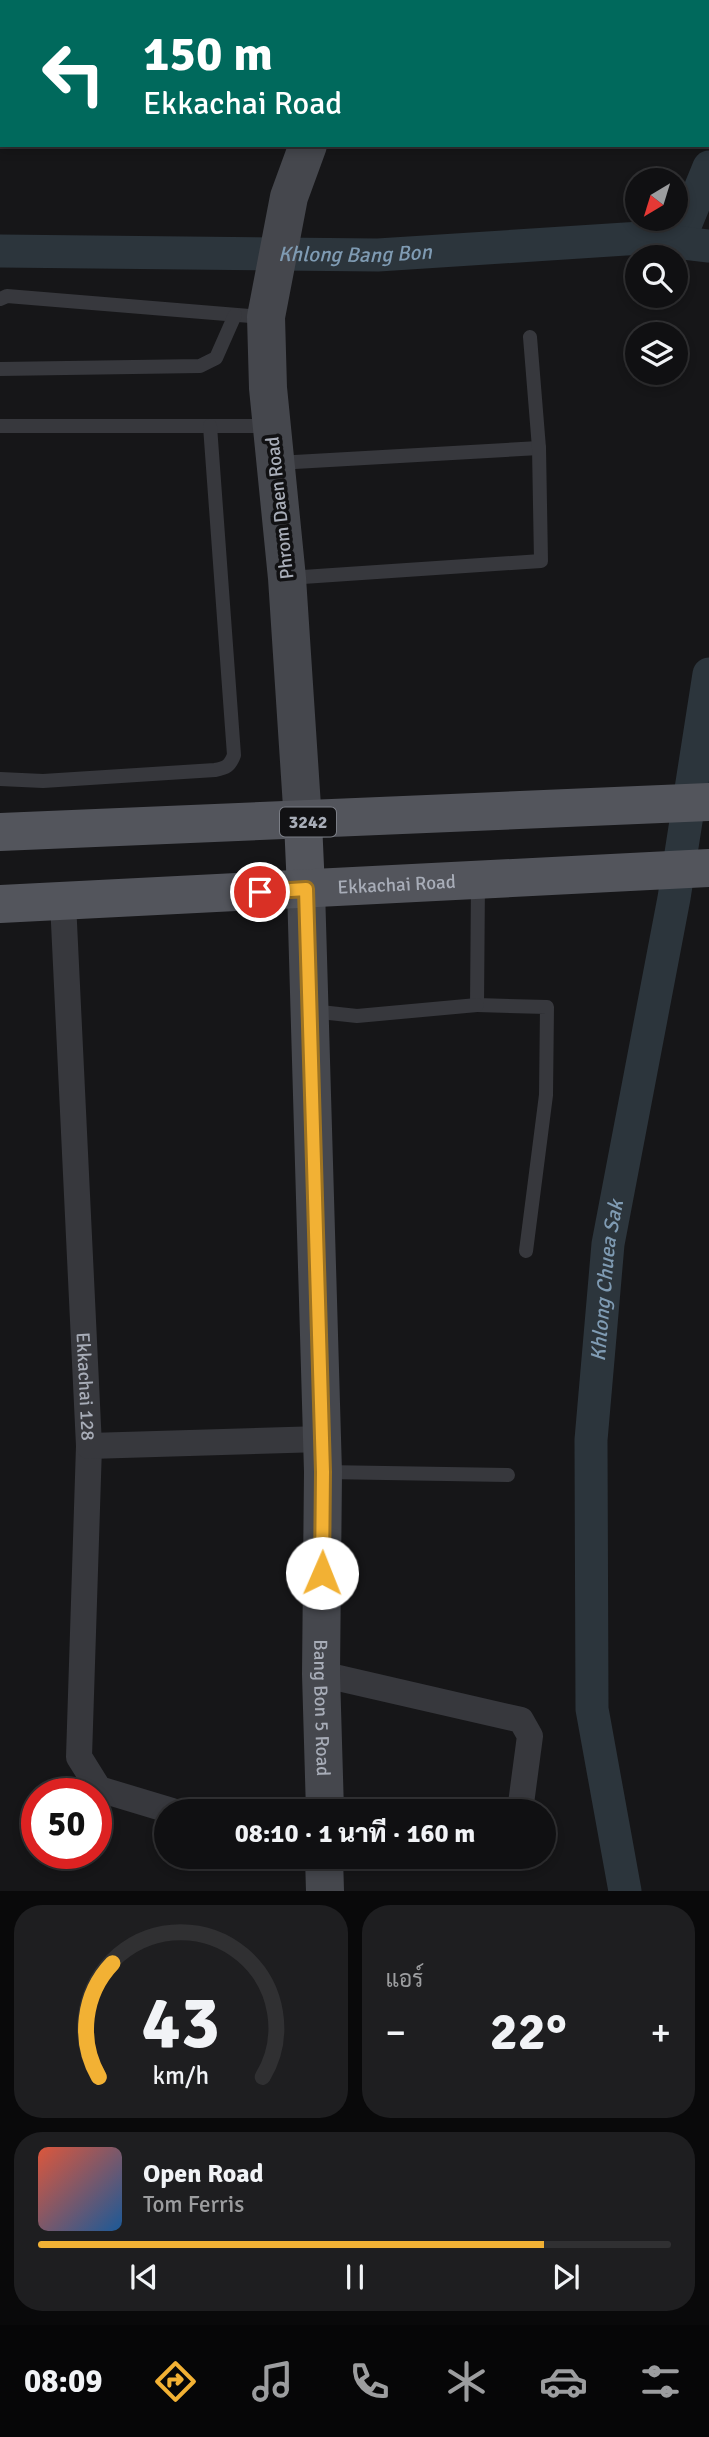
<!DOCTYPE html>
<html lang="th">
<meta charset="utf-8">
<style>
body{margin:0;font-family:Signika,Sarabun,sans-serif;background:#1e1e20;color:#f1f3f6;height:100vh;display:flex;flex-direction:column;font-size:26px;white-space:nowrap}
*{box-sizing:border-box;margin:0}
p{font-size:23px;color:#9c9d9f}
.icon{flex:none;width:38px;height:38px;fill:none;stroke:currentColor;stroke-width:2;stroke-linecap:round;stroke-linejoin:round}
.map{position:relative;height:1891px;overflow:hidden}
.sheet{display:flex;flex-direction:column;gap:14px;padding:14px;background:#09090a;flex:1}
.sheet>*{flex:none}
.top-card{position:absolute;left:0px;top:0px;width:710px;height:147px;box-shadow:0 4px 10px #0003,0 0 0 2px #303032;background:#00695c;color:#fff;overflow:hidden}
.needle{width:46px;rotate:218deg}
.fabs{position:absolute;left:625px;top:168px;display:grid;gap:14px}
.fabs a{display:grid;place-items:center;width:63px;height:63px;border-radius:50%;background:#101012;box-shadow:0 4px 10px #0003,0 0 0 2px #303032;font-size:35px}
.speed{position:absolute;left:21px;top:1778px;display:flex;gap:14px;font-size:35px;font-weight:700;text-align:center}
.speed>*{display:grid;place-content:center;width:91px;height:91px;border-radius:50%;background:#101012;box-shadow:0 4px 10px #0003,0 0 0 2px #303032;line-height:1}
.speed .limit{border:10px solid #d22;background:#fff;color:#111}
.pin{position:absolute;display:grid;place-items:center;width:60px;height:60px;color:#fff;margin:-30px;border:4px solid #fff;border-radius:50%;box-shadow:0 2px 7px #0007}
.me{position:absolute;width:77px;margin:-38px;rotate:1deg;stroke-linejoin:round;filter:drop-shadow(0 0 5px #0008)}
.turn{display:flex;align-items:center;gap:24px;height:147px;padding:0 28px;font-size:32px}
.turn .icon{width:91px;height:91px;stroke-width:2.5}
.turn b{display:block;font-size:49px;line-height:60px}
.big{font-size:52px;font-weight:800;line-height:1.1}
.sheet .tile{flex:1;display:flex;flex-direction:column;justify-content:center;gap:10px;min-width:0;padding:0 24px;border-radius:28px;background:#1e1e20}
.sheet .dial{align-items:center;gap:0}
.dial svg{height:182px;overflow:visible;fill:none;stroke:#303032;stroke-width:7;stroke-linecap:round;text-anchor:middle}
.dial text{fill:#f1f3f6;stroke:none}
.song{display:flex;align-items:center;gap:21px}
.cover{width:84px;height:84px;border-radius:10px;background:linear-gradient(135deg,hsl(10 70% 55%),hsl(210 70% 35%))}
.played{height:7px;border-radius:4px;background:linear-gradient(90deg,#f2b134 80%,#303032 80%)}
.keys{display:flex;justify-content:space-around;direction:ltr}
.heat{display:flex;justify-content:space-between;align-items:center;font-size:38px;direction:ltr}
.sheet .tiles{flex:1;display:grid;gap:14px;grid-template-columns:1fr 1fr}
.tile:last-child{grid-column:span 2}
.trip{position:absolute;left:154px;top:1799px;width:402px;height:70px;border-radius:35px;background:#101012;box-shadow:0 4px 10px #0003,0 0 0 2px #303032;font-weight:800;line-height:70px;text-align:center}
.tabs{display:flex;height:112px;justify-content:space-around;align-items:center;background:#060607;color:#9c9d9f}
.tabs .icon{width:49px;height:49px}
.tabs .selected{color:#f2b134}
.tabs b{font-size:32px;color:#f1f3f6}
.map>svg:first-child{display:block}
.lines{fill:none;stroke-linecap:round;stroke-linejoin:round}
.canal{stroke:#2c353c;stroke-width:33}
.lane{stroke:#37383d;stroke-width:14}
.street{stroke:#37383d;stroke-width:26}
.secondary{stroke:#45474d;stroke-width:38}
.primary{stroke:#53555c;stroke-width:38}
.route-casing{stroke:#9d7322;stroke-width:18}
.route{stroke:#f2b134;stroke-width:12}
.labels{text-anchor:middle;stroke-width:7;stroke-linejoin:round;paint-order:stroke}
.shield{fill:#111113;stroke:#7b7e86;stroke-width:2}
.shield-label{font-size:18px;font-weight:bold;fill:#a8adb8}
.street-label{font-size:19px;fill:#a8adb8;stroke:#111113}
.water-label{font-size:21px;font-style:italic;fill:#7f9bb3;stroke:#111113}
</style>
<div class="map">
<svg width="709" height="1891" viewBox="0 0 709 1891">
<rect width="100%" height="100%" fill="#161618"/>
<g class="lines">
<g class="canal">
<path d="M678,243l31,-76"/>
<path id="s1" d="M0,251l378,4 263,-17 68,8"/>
<path id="s2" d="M625,1891l-33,-182 -1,-269 17,-196 66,-346 35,-224"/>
</g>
<g class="lane">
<path d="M552,2v-2"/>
<path d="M686,2l1,-2"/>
<path d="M0,299l7,-3 256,21"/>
<path d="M0,369l200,-3 16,-8 19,-43"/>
<path d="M0,426h270"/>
<path d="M277,463l262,-15"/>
<path d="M288,578l253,-17 -2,-113 -9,-111"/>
<path d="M0,779l43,2 172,-11c11,-2 15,-4 19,-15l-24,-329"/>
<path d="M478,881l-1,124 70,2 -1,88 -20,156"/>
<path d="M311,1011l46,5 120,-11"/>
<path d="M324,1472l184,3"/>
</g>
<g class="street">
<path d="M74,0l13,2"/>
<path id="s3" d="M63,902l26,544 -10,311 20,32 73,22"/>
<path d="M89,1446l233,-7"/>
<path d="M321,1674l200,46 9,16 -10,75"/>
</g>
<g class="secondary">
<path d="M368,2l1,-2"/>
<path d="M303,822l-16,-244 -19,-190 -2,-71 23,-120 19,-52"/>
<path id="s4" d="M306,889l17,583 -2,202 4,137"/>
<path d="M324,1857l1,34"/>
</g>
<g class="primary">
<path d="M303,822l3,67"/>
<path d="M0,832l709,-30"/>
<path id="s5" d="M0,904l709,-36"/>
</g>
</g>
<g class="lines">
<defs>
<path id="route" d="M260,892l46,-3 17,583 -1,101"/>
</defs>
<use href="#route" class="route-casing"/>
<use href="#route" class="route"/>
</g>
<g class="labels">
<rect class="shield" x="280" y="807.5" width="56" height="29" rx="5"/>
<g class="shield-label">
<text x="308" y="828">3242</text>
</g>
<g class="street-label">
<text transform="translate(279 508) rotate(-96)" y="7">Phrom Daen Road</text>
<text dy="7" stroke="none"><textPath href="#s5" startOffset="397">Ekkachai Road</textPath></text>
<text dy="7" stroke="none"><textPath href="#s3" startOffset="485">Ekkachai 128</textPath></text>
<text dy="7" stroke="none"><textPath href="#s4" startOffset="819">Bang Bon 5 Road</textPath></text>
</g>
<g class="water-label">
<text dy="7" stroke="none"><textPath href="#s1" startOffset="355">Khlong Bang Bon</textPath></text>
<text dy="7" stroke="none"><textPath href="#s2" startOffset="614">Khlong Chuea Sak</textPath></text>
</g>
</g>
</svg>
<div class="fabs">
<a><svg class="needle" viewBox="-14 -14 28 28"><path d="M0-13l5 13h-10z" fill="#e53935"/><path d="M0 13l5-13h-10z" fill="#9c9d9f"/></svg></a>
<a><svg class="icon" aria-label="search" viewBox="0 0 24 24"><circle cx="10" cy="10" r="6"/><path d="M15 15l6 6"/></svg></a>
<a><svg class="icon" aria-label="layers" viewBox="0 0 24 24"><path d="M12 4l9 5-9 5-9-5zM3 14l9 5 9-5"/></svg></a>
</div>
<div class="speed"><div class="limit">50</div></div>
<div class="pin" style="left:260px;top:892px;background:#d93025"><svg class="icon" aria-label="arrive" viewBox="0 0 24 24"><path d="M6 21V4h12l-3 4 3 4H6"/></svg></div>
<svg class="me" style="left:322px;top:1573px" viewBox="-20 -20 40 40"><circle r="19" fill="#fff"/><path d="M0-13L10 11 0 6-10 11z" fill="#f2b134"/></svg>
<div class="trip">08:10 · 1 นาที · 160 m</div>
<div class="top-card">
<div class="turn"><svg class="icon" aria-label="left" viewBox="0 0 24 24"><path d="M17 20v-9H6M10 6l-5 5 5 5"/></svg><div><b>150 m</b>Ekkachai Road</div></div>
</div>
</div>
<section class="sheet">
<div class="tiles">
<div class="tile dial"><svg viewBox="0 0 100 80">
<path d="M14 69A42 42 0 1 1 86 69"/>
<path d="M14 69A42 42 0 0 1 20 19" stroke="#f2b134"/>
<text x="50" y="56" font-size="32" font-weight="700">43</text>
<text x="50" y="72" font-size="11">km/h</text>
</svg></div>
<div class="tile"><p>แอร์</p>
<div class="heat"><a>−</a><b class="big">22°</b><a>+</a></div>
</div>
<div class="tile">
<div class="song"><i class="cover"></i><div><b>Open Road</b><p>Tom Ferris</p></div></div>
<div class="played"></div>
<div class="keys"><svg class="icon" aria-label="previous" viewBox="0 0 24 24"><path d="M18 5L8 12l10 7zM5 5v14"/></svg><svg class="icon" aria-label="pause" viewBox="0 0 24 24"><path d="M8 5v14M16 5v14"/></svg><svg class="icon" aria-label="next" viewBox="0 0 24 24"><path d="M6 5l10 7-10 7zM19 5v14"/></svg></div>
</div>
</div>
</section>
<nav class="tabs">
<b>08:09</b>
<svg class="icon selected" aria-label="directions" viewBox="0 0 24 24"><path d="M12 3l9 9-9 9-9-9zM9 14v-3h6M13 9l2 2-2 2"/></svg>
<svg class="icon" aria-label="music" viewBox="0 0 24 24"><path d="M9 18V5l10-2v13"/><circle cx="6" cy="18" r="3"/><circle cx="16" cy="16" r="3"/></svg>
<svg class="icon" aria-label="phone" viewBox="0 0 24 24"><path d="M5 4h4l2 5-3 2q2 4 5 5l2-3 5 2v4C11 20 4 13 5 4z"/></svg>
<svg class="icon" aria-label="climate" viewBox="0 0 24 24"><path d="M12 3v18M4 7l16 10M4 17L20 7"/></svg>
<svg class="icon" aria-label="car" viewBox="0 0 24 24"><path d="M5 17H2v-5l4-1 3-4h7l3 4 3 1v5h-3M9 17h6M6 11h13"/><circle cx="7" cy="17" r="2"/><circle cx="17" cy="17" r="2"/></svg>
<svg class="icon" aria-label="filters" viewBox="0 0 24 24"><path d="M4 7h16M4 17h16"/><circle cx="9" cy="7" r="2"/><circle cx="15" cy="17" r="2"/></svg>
</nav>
